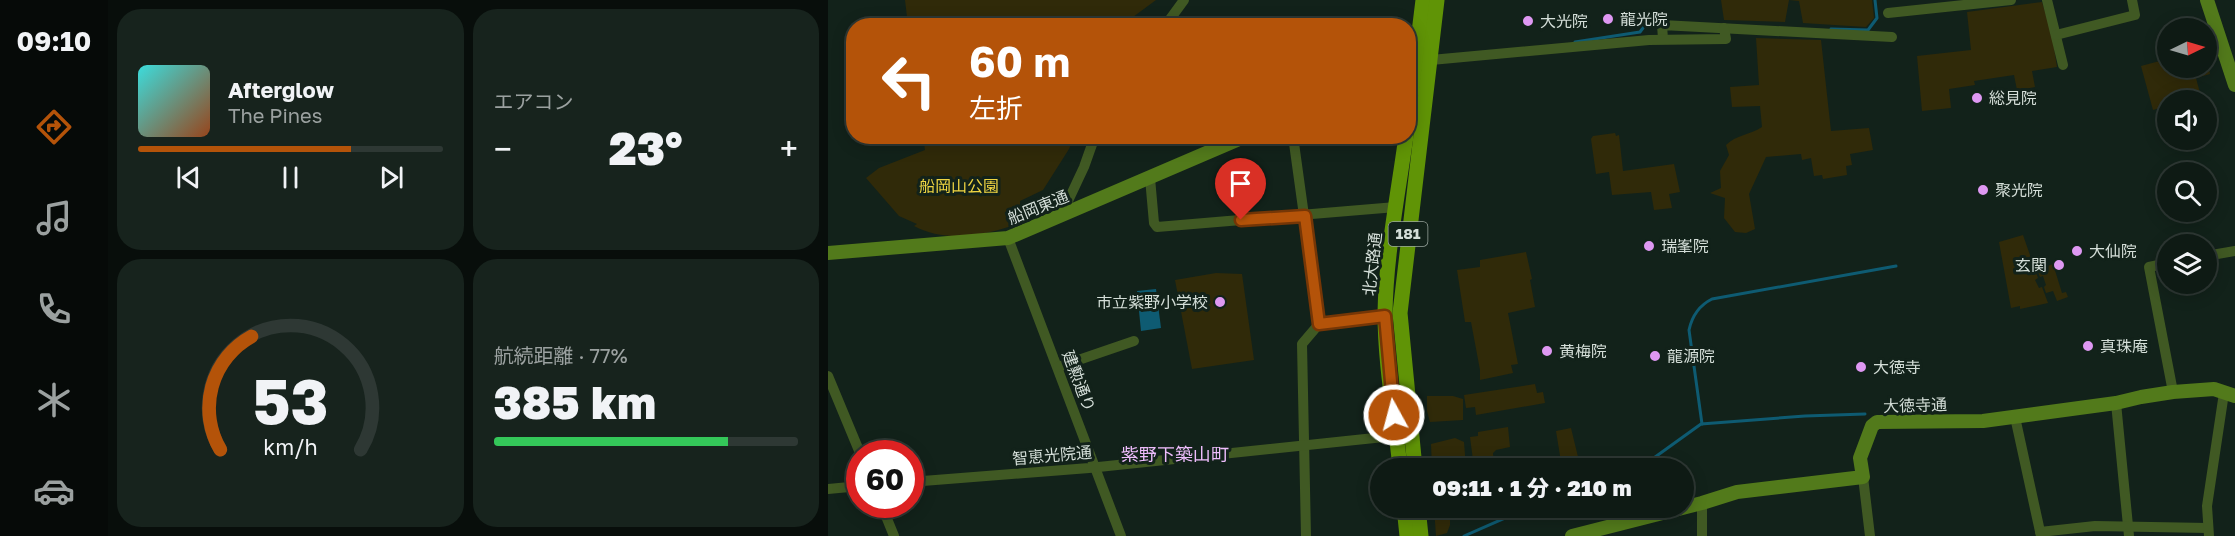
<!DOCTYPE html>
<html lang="ja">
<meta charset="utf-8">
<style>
body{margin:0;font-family:"Golos Text","Noto Sans JP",sans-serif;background:#17231d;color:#f1f3f6;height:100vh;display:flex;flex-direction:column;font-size:22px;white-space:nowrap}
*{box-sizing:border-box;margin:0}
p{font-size:20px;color:#9ba1a0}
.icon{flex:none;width:33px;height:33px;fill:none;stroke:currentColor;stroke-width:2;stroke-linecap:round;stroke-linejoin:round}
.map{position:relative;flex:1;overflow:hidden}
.side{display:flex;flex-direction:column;gap:9px;padding:9px;background:#080e0b;width:720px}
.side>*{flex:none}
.top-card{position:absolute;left:18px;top:18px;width:570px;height:126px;border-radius:24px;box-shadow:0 3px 15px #0003,0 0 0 2px #2e3834;background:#b45309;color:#fff;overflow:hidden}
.needle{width:39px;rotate:85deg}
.controls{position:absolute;left:1329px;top:18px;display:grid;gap:12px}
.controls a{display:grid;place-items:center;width:60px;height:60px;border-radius:50%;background:#0e1a14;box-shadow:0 3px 15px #0003,0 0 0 2px #2e3834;font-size:30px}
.speed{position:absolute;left:18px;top:440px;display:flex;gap:12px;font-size:30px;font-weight:700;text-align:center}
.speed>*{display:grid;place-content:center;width:78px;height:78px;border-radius:50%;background:#0e1a14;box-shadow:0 3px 15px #0003,0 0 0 2px #2e3834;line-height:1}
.speed .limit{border:9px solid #d22;background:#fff;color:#111}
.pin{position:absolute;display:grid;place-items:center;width:51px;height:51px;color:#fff;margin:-62px -26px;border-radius:50% 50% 50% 0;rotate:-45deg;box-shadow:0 0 6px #0007}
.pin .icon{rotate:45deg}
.me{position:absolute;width:66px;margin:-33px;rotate:353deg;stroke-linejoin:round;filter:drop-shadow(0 0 4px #0008)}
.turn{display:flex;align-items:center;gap:21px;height:126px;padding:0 24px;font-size:27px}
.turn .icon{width:78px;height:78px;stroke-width:2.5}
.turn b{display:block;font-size:42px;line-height:51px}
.big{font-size:45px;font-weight:800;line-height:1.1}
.side .widget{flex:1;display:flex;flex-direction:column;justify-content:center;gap:9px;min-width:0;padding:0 21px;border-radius:24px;background:#17231d}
.side .dial{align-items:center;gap:0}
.dial svg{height:156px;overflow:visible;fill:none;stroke:#2e3834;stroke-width:7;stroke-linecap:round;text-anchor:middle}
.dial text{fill:#f1f3f6;stroke:none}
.song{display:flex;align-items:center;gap:18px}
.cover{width:72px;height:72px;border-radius:9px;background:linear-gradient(135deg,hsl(180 70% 55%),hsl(20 70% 35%))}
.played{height:6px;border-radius:3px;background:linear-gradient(90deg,#b45309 70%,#2e3834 70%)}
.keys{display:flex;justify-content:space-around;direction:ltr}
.heat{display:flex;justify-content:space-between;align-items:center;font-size:33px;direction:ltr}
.charge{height:9px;border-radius:4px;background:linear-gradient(90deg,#34c759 77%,#2e3834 0)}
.side .tiles{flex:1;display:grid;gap:9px;grid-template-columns:repeat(2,1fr)}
.trip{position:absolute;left:542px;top:458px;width:324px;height:60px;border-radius:30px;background:#0e1a14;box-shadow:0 3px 15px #0003,0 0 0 2px #2e3834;font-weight:800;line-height:60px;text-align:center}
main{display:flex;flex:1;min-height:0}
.tabs{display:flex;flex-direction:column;width:108px;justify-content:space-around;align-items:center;background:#060a08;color:#9ba1a0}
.tabs .icon{width:42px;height:42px}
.tabs .on{color:#b45309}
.tabs b{font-size:27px;color:#f1f3f6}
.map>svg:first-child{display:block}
.green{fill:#302a09}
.water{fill:#0e5b72}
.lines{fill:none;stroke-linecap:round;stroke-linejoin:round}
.stream{stroke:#0e5b72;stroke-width:3}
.street{stroke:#405923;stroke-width:10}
.secondary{stroke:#527a1b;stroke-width:14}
.primary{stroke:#609406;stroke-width:15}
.route-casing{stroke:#753606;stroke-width:15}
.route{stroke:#b45309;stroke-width:10}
.poi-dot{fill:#de98f2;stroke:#12221a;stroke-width:2}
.labels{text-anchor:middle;stroke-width:6;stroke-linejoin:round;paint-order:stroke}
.shield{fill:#12221a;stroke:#9aa69f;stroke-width:1.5}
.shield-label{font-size:15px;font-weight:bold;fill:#d4ded8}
.poi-label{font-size:16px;fill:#d4ded8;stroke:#12221a;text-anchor:start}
.park-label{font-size:16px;fill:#efd542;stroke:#12221a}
.street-label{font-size:16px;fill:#d4ded8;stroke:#12221a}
.neighbourhood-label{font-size:18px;fill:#edbcfb;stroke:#12221a}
</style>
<main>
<nav class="tabs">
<b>09:10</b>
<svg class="icon on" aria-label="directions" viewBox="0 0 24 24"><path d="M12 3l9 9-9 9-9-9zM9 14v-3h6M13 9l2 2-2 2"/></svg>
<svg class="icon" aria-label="music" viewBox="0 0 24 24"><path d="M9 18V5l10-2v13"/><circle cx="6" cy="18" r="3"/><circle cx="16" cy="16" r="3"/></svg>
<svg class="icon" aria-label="phone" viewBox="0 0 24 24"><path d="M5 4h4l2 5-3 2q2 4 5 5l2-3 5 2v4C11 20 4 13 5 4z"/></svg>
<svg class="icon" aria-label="climate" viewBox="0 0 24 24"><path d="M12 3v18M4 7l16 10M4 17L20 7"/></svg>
<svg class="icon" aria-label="car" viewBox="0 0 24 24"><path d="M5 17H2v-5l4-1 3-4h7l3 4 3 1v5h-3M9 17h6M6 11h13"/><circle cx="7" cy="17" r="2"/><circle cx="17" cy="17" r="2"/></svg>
</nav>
<section class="side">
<div class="tiles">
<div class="widget">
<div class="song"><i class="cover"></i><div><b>Afterglow</b><p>The Pines</p></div></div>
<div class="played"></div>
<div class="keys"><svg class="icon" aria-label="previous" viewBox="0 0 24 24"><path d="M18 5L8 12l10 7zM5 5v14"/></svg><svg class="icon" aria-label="pause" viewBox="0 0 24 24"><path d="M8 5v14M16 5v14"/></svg><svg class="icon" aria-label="next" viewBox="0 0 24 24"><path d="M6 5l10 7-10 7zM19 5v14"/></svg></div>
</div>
<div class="widget"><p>エアコン</p>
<div class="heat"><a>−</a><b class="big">23°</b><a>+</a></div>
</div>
<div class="widget dial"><svg viewBox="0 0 100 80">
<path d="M14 69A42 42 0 1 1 86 69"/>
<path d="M14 69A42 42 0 0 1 30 11" stroke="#b45309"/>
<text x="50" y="56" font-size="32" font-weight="700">53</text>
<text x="50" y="72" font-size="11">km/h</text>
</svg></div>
<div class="widget"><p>航続距離 · 77%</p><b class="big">385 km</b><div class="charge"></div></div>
</div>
</section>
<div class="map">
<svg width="1407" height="536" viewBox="0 0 1407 536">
<rect width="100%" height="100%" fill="#12221a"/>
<g class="green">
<path d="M77,0h251l-23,17 -5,9 -220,-1z"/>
<path d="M893,0h151l2,18 -8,9 -63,-4 -4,-22 -10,-1 -4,22 -61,-2z"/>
<path d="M1214,2l10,33 5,32 -25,4 3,16 -18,3 -3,-15 -40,6 1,4 -26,4 2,19 -29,3 -5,-55 54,-6 -4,-38z"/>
<path d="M928,38l65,2 10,91 38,-3 4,22 -23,4 2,11 -6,1 1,9 -24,4 -1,-4 -8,1 -3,-18 -9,2 -1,-6 -35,3 -17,37 6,35 -9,4 -11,-1 -11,-14 1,-20 -15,-5 11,-5 -1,-17 9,-16 -3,-10c10,-10 24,-10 36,-18l-2,-21 -28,1 -2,-20 29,-2z"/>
<path d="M1339,59l1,9h38l1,-9 3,15 -14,4 5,19 -12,3h-21l-1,6 -14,4 -12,-44z"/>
<path d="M787,133l1,3 3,-1 4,36 51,-7 6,28 -11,2 3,14 -18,2 -3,-18 -39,3 -3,-23 -13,2 -5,-35 2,-3z"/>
<path d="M95,137h151l-5,12 -26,41 -23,11 1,14 3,6c-34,14 -77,23 -110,5l3,-2 -18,-8 -33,-38 13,-10 46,-18z"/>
<path d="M1195,235l15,43 -3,2 4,8 3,-1 6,16 -28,6v-3l-9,2 -12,-66z"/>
<path d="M698,252l6,27 -2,1 5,27 -27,6 10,51 -7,1 2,8 -33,7v-10l-9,-48h-6l-8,-52 23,-3v-7z"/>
<path d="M1225,264l9,29 4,-1 2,5 -11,4 -4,-10 -7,2 -2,-6 2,-2 -3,-9 -3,1 -3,-7z"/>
<path d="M388,273l26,1 12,86 -62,9 -17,-89z"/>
<path d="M707,384l2,9 6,-1 2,11 -69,12 -1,-8 -9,1 -2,-13z"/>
<path d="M599,396h26l10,3v21l-33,2 -3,-11z"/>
<path d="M680,427l2,20 -14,3 -3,3 1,15h-20l-4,-31 8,-1v-4z"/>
<path d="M743,428l8,33 14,-3 2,10h-33l-6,-37z"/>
<path d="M627,438l9,4 2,26h-34l-1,-24z"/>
<path d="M606,507h23l-7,6v12l-3,8 -11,3z"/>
</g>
<path class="water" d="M328,289l5,39 -20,3 -4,-40z"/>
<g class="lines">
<g class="stream">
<path d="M1003,29l37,1 9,-12 -2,-18"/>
<path d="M747,42l65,-10 8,-11h15"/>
<path d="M874,424l-13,-94c3,-14 11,-25 23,-31l184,-33"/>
<path d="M808,468l8,-3 57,-41 104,-8 60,-2"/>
<path d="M636,536l66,-29"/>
</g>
<g class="street">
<path d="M1219,0l16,65"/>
<path d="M1060,13l123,-13"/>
<path d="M337,26l19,-26"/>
<path d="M1228,35l79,-20 -3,-15"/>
<path d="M835,39l-1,-14 230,12"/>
<path d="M603,60l218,-20 77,-1 -2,-11"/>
<path d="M465,136l26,188 -17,20 4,192"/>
<path d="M322,178l4,45 3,4 239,-20"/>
<path d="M233,216l23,-49 11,-31"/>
<path d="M180,238l113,298"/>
<path d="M1378,256l29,-5"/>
<path d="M1340,263l-19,4 24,125"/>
<path d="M491,324l66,-8"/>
<path d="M230,367l76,-26"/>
<path d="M0,376l32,77"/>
<path d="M1288,403l13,133"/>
<path d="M1187,417l26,119"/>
<path d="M1035,477l7,59"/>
<path d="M82,482l179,-14 314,-33"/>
<path d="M0,489l32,-3"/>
<path d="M874,503v33"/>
<path d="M53,504l13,32"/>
<path d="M1212,532l55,-6 113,2"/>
<path d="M1381,536l-2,-30 17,-113"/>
</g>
<g class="secondary">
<path d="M1379,0l28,85"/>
<path d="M0,253l180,-15 238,-102"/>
<path d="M744,536l130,-33 35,-11 126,-15 -3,-19 12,-32 5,-4 106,-1 133,-18 25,-6 32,-5 41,-3 21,7"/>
</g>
<g class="primary">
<path d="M580,122l15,-122"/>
<path d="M572,468c-5,-51 -15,-103 -15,-155 1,-59 13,-118 21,-177"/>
<path d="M587,468l-15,-155 37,-313"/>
<path d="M576,507l3,29"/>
<path d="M590,507l3,29"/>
</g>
</g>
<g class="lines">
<defs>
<path id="route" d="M413,220l64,-4 14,108 66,-8 9,99"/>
</defs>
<use href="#route" class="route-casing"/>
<use href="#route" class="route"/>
</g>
<g class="poi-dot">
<circle cx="780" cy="19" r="6"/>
<circle cx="700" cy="21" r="6"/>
<circle cx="1149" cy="98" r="6"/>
<circle cx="1155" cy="190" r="6"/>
<circle cx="821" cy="246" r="6"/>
<circle cx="1249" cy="251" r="6"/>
<circle cx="1231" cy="265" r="6"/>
<circle cx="392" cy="302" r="6"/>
<circle cx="1260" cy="346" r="6"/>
<circle cx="719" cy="351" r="6"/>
<circle cx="827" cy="356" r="6"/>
<circle cx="1033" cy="367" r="6"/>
</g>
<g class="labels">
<rect class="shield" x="560.5" y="222" width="39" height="24" rx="4.5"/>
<g class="shield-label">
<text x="580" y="239">181</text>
</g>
<g class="poi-label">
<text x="792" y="25">龍光院</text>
<text x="712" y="27">大光院</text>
<text x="1161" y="104">総見院</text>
<text x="1167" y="196">聚光院</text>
<text x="833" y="252">瑞峯院</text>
<text x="1261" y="257">大仙院</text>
<text x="1219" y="271" text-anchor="end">玄関</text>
<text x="380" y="308" text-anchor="end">市立紫野小学校</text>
<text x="1272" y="352">真珠庵</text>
<text x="731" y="357">黄梅院</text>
<text x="839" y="362">龍源院</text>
<text x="1045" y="373">大徳寺</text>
</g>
<g class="park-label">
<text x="131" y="192">船岡山公園</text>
</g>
<g class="street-label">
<text transform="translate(210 207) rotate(-22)" y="6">船岡東通</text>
<text transform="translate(544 264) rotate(-84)" y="6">北大路通</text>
<text transform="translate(251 381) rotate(69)" y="6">建勲通り</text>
<text transform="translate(1087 405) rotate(-2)" y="6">大徳寺通</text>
<text transform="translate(224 455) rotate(-5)" y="6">智恵光院通</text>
</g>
<g class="neighbourhood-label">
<text x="347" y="461">紫野下築山町</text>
</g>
</g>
</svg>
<div class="controls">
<a><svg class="needle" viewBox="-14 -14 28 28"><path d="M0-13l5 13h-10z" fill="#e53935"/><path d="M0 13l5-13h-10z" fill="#9ba1a0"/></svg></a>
<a><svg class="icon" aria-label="sound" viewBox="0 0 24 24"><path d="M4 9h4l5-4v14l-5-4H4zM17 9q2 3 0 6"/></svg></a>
<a><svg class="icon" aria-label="search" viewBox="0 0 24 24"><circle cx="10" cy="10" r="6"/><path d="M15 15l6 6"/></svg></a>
<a><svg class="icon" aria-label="layers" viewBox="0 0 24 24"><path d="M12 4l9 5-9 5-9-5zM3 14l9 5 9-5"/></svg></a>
</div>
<div class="speed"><div class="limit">60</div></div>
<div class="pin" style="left:413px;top:220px;background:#d93025"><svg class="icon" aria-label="arrive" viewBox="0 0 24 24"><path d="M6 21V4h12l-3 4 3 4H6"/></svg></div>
<svg class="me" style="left:566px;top:415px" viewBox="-20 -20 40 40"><circle r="17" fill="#b45309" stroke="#fff" stroke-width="3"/><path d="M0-11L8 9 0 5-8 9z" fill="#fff"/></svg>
<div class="trip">09:11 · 1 分 · 210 m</div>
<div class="top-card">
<div class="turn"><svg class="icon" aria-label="left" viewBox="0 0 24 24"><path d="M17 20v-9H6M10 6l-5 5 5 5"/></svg><div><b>60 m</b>左折</div></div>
</div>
</div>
</main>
